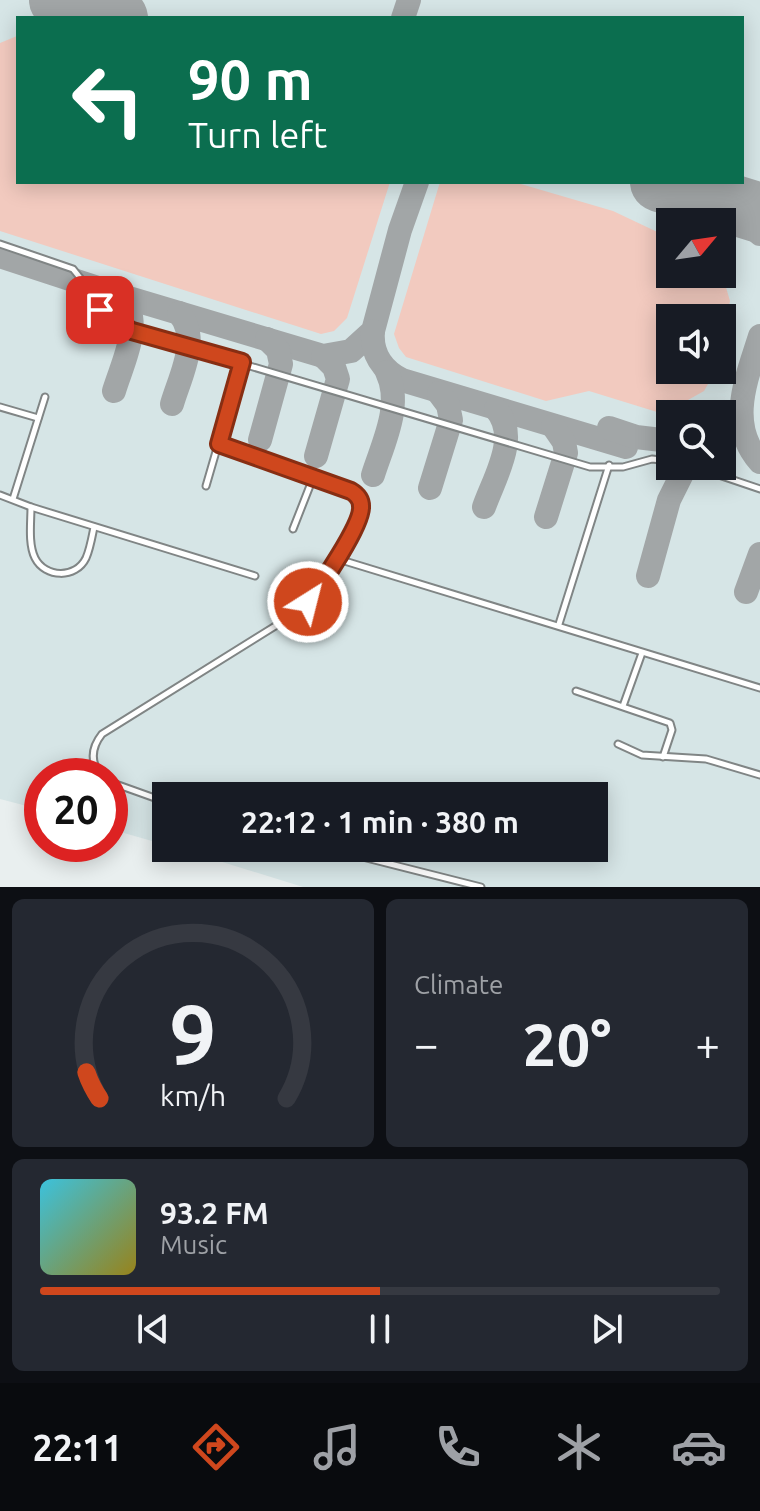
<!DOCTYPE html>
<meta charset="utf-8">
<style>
body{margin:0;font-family:Ubuntu,sans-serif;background:#242831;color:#f1f3f6;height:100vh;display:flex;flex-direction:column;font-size:30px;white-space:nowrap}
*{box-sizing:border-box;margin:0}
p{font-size:26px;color:#9ea1a6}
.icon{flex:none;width:44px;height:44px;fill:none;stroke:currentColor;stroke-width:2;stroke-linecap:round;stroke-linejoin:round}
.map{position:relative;height:887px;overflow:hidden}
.panel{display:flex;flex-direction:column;gap:12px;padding:12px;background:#0d0f14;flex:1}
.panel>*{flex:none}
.hud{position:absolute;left:16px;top:16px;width:728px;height:168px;border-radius:0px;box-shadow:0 4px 20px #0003;background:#0b6e4f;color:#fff;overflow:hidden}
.needle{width:52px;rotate:61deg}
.fabs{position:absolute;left:656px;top:208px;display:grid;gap:16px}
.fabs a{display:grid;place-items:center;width:80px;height:80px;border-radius:0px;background:#171b24;box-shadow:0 4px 20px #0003;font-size:40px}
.speed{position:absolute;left:24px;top:758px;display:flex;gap:16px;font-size:40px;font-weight:700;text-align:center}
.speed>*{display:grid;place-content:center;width:104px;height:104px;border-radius:50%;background:#171b24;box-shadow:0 4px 20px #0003;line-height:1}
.speed .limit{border:12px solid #d22;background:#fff;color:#111}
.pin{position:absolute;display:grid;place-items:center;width:68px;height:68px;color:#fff;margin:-34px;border-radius:16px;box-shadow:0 4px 12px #0006}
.me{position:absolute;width:88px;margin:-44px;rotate:36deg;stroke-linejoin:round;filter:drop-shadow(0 0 6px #0008)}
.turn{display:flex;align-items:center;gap:28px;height:168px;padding:0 40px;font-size:36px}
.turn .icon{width:104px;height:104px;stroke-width:2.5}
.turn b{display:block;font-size:56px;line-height:68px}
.big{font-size:60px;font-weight:700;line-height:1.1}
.panel .tile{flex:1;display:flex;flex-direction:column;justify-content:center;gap:12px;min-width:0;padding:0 28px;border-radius:12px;background:#242831}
.panel .dial{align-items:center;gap:0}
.dial svg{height:208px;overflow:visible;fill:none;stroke:#363941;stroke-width:7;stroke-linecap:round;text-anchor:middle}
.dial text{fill:#f1f3f6;stroke:none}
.song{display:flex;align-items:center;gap:24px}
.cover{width:96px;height:96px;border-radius:12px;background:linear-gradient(135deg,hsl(190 70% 55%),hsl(50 70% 35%))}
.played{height:8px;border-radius:4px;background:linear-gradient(90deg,#cf471d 50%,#363941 50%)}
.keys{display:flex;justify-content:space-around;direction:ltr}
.heat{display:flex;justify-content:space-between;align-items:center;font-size:44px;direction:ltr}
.panel .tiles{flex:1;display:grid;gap:12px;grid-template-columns:1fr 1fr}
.tile:last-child{grid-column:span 2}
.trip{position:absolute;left:152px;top:782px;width:456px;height:80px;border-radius:0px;background:#171b24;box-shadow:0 4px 20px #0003;font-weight:700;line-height:80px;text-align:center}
.tabs{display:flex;height:128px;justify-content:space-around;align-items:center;background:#090b0e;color:#9ea1a6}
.tabs .icon{width:56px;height:56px}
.tabs .on{color:#cf471d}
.tabs b{font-size:36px;color:#f1f3f6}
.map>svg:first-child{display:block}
.built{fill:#d6e5e6;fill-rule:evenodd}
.green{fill:#f2cabf}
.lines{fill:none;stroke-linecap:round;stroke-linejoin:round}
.taxiway{stroke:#a2a6a7;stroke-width:24}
.runway{stroke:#a2a6a7;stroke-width:60}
.lane-casing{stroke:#808585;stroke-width:9}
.lane{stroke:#fff;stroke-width:5}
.route-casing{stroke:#872e13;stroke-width:20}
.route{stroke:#cf471d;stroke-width:14}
</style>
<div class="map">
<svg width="760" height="887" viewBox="0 0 760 887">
<rect width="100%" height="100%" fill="#e9efef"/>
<path class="built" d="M0,0h760v887h-457l-126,-39h417v-52h-428v49l-56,-16v-53h-68v34l-42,-11zM18,18h724v164h-724zM670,222h52v52h-52zM670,318h52v52h-52zM670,414h52v52h-52z"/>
<g class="green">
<path d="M17,36l1,146h372l-43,136 -13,13 -13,3 -321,-103v-188z"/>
<path d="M440,182h74l99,29 57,27v36h52l8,27 -8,38v-21h-52v52h46l-12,21 -32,18 -15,3 -68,-21 -43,10 -140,-44 -7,-9 -5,-14z"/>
</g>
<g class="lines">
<g class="taxiway">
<path d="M403,18l6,-18"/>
<path d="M717,200l22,13 21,21"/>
<path d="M0,256l122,40 201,60 28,-5 22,-20 27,-101 17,-48"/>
<path d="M373,331c-2,22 9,39 29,49l224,67"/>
<path d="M760,336c-13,42 -34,88 0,126"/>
<path d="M114,391c9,-30 30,-68 8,-95"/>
<path d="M172,404c8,-28 29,-65 7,-91"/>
<path d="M722,421l1,-1"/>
<path d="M609,428l27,9 34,4"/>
<path d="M260,440l21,-76 -3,-14 -11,-11"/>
<path d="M316,456l22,-77 -4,-12 -11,-11"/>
<path d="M373,475c10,-32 30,-70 14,-103"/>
<path d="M430,488l21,-68 -3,-15 -9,-12"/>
<path d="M484,507c11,-31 36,-70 12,-98"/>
<path d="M546,517l20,-64 -2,-11 -11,-16"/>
<path d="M648,576l21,-76 17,-34"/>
<path d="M746,592l14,-38"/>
</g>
<g class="runway">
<path d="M59,0l59,18"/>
<path d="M660,182l100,31"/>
</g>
<defs>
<g id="lane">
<path d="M0,244l73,25 16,20 11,21 32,21 458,136h33l29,-8 18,2"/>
<path d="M0,407l38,11"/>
<path d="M692,466l68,23"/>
<path d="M206,486l36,-124"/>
<path d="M0,495l31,12 224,69"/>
<path d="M13,499l32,-102"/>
<path d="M31,507c0,15 -3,37 4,51 10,20 41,21 51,0 4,-9 6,-21 8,-31"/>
<path d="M293,529l20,-51"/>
<path d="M338,559l422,129"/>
<path d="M559,624l50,-159"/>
<path d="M576,691l94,32 2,7 -9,27"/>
<path d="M623,706l19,-53"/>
<path d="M618,744l24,11 64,4 54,16"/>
<path d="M101,776c-11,-14 -10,-28 1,-42l191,-119c17,-15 72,-89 68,-110 -1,-7 -5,-11 -10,-14l-132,-47"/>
<path d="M110,782l56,20"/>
<path d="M327,848l154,39"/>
</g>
</defs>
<use href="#lane" class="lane-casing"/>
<use href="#lane" class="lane"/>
</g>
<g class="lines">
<defs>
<path id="route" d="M100,310l32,21 110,31 -23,82 132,47c5,3 10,8 10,15 2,18 -41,80 -53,96"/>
</defs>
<use href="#route" class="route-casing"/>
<use href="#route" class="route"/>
</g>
</svg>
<div class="fabs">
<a><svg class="needle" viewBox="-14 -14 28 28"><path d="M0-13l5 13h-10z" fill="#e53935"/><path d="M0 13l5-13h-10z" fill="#9ea1a6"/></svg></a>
<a><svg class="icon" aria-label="sound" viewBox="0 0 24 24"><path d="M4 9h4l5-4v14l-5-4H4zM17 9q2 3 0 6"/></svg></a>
<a><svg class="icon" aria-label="search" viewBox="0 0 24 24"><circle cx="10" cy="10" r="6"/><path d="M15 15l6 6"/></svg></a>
</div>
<div class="speed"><div class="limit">20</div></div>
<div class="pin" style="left:100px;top:310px;background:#d93025"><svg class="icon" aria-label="arrive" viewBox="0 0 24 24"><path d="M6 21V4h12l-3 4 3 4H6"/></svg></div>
<svg class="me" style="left:308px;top:602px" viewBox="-20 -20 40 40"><circle r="17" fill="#cf471d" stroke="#fff" stroke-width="3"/><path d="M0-11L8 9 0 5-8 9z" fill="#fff"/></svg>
<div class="trip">22:12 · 1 min · 380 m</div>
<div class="hud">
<div class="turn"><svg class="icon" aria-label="left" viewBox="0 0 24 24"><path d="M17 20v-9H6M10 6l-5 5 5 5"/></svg><div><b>90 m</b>Turn left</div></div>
</div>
</div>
<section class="panel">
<div class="tiles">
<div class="tile dial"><svg viewBox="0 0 100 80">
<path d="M14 69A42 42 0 1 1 86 69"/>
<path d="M14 69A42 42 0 0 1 9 59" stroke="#cf471d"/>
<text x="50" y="56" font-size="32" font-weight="700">9</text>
<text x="50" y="72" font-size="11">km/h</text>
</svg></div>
<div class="tile"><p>Climate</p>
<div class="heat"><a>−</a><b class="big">20°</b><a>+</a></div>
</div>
<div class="tile">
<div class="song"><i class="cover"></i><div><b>93.2 FM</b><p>Music</p></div></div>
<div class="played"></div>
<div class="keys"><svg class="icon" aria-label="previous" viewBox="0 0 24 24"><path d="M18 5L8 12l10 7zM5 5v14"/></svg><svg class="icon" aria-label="pause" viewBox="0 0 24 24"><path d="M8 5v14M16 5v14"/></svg><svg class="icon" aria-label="next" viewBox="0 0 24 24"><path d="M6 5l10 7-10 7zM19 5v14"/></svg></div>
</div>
</div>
</section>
<nav class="tabs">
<b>22:11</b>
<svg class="icon on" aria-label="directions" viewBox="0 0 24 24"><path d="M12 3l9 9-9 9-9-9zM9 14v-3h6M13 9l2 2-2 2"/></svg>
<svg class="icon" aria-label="music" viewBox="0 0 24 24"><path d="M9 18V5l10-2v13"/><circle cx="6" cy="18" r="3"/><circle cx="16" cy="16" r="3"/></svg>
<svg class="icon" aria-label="phone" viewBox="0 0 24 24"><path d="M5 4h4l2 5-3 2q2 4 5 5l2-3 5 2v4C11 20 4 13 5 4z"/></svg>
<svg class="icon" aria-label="climate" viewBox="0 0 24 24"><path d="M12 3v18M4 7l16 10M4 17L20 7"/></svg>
<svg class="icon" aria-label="car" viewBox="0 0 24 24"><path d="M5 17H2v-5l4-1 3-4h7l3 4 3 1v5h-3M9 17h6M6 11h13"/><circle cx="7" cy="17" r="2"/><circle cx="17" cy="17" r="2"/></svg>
</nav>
